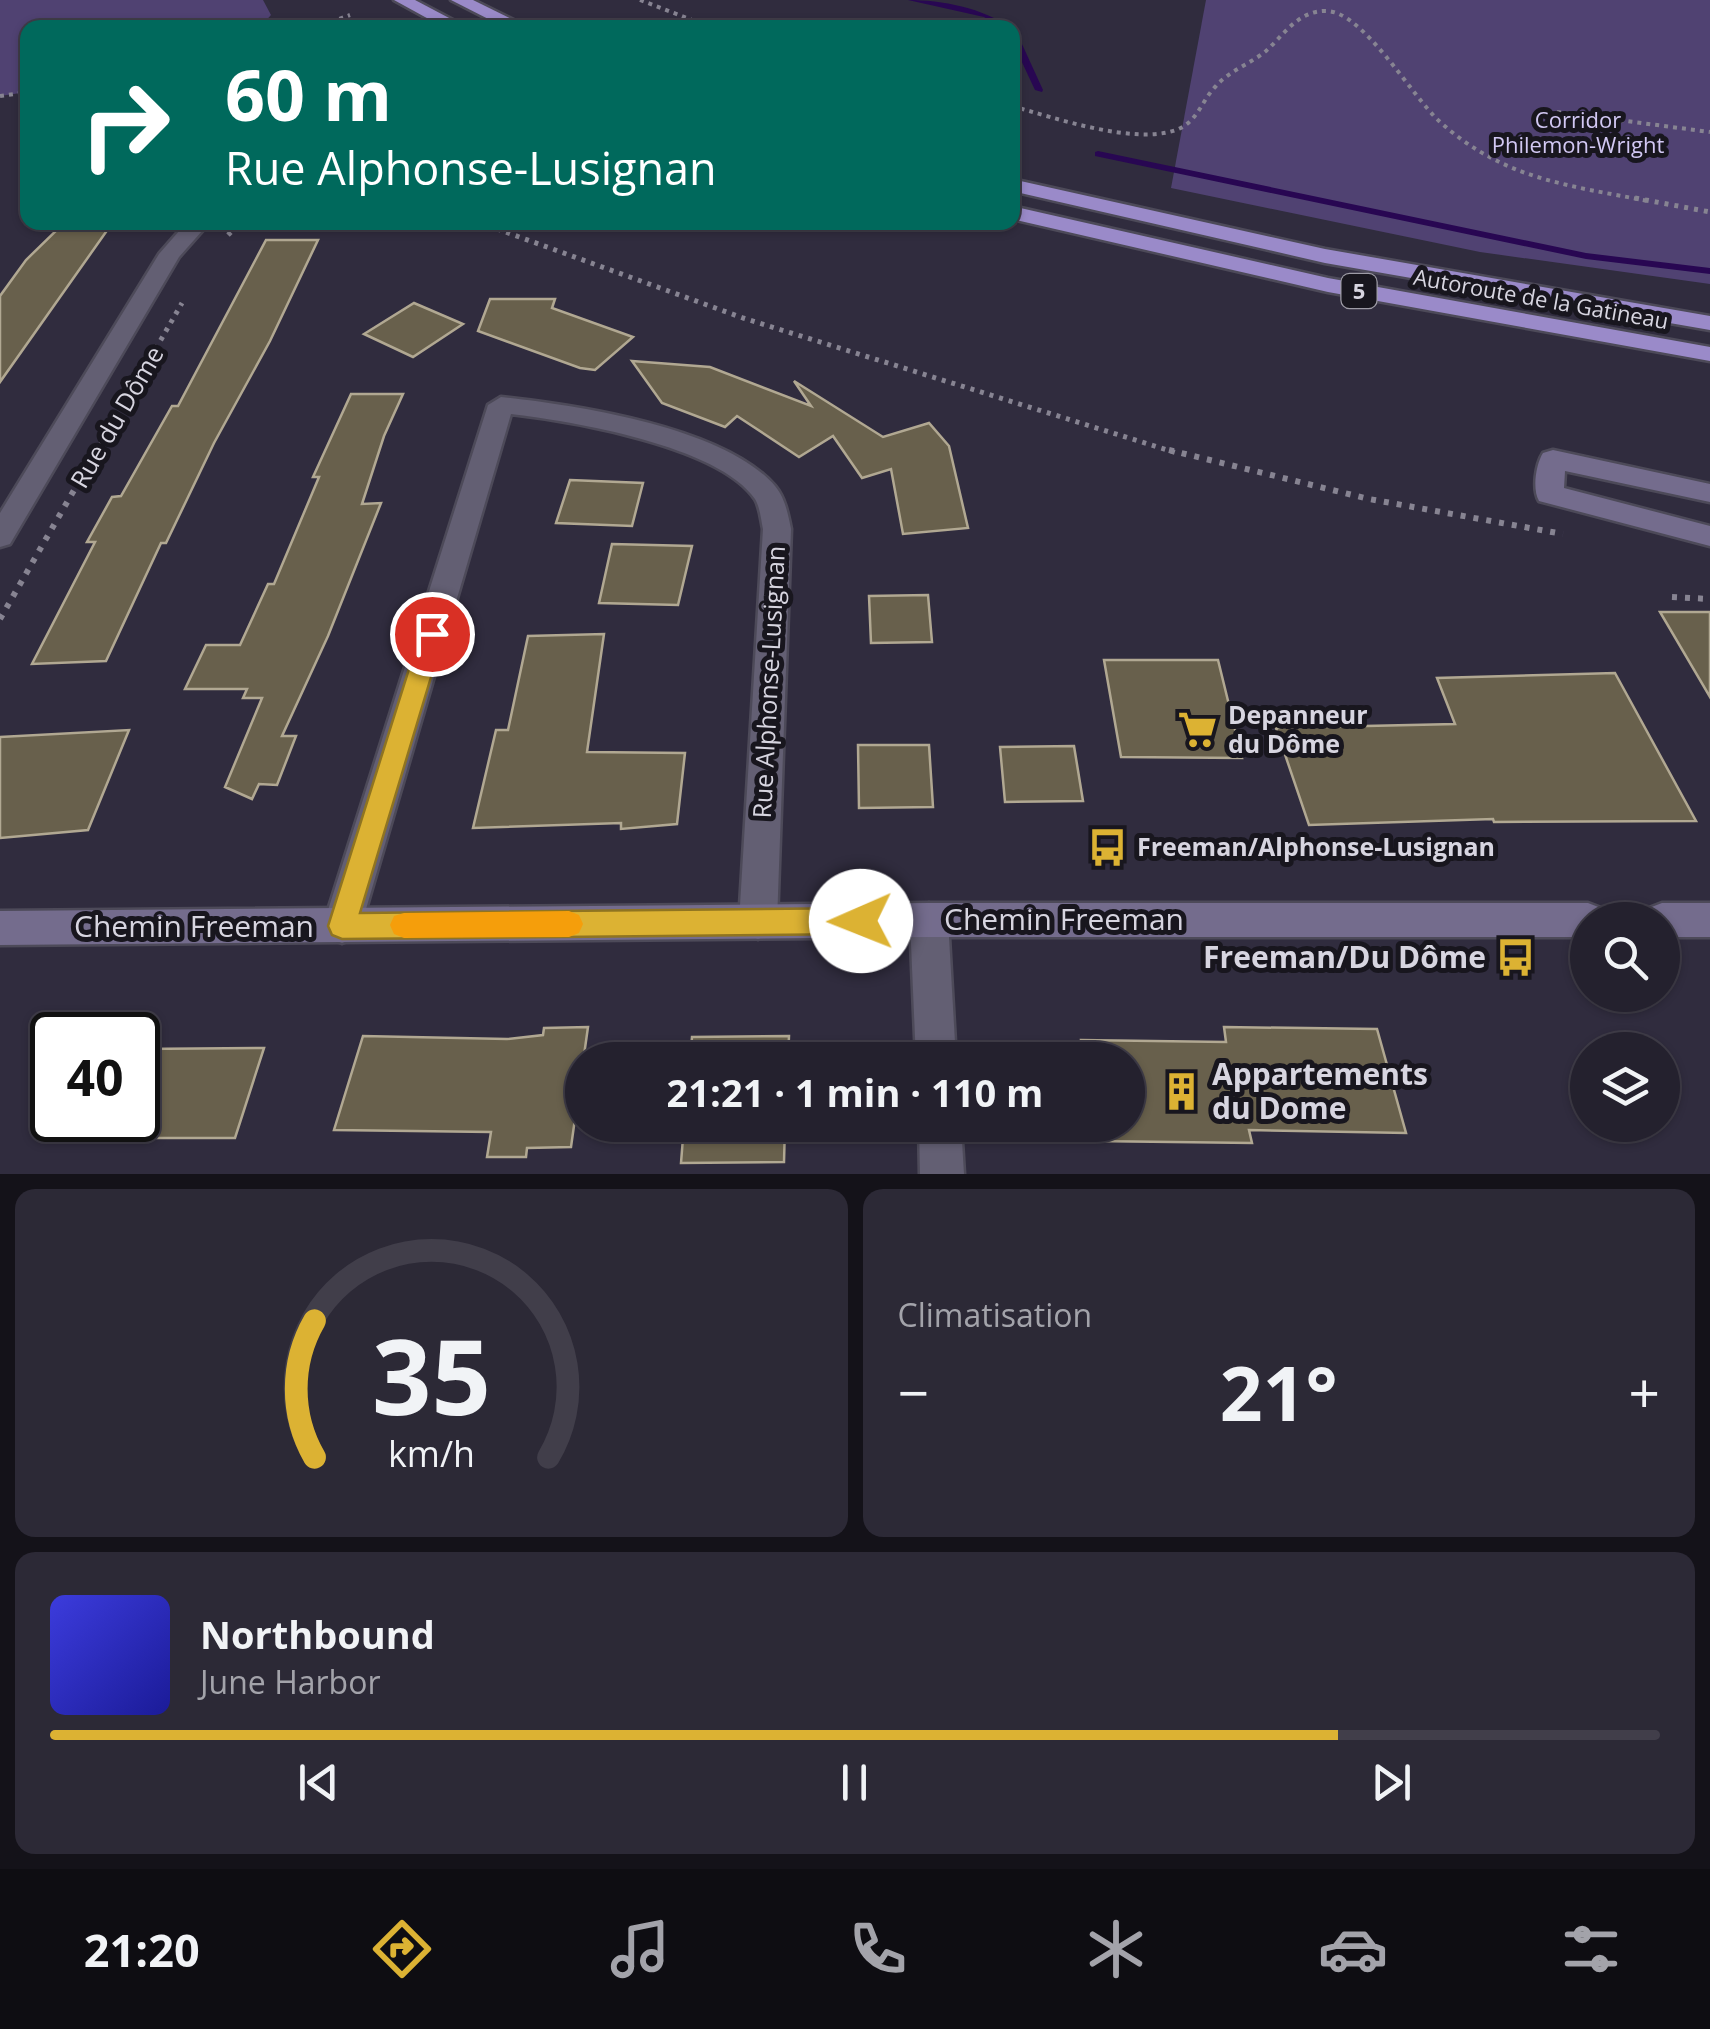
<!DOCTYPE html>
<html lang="fr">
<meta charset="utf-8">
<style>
body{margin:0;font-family:"Open Sans",sans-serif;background:#2c2936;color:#f1f3f6;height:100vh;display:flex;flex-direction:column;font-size:38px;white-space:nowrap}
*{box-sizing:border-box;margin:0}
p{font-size:32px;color:#a3a3aa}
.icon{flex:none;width:55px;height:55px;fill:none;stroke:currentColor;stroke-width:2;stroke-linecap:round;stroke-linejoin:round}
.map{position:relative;height:1174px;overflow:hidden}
.sheet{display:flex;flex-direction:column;gap:15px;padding:15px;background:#141219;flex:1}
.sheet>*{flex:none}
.guide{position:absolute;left:20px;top:20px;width:1000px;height:210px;border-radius:20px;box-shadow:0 2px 8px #0004,0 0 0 2px #413e4a;background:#00695c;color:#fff;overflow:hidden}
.buttons{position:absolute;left:1570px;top:902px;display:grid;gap:20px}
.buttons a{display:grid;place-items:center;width:110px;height:110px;border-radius:50%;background:#24212e;box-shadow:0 2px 8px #0004,0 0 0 2px #413e4a;font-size:50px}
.speed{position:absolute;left:30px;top:1012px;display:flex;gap:20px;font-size:50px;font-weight:700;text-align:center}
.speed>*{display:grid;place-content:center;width:130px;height:130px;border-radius:50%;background:#24212e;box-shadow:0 2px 8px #0004,0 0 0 2px #413e4a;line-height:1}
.speed .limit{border:5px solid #111;border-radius:15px;background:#fff;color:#111}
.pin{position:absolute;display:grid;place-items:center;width:85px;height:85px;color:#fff;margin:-42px;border:5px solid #fff;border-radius:50%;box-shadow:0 2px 10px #0007}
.me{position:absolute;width:110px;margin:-55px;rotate:269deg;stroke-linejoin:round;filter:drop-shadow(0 0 8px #0008)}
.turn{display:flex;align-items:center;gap:35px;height:210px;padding:0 40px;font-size:45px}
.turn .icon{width:130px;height:130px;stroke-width:2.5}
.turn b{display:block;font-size:70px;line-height:85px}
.big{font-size:75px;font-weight:700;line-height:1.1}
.sheet .widget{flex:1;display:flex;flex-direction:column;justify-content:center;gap:15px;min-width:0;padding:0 35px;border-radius:20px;background:#2c2936}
.sheet .dial{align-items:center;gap:0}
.dial svg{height:260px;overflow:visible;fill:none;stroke:#413e4a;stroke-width:7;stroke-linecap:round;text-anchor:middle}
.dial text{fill:#f1f3f6;stroke:none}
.song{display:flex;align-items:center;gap:30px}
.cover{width:120px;height:120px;border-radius:15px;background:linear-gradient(135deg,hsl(240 70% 55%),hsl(240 70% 35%))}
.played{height:10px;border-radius:5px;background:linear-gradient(90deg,#dcb233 80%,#413e4a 80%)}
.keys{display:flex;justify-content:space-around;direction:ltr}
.heat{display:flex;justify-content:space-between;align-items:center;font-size:55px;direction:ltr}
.sheet .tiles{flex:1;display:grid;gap:15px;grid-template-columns:1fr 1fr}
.widget:last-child{grid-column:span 2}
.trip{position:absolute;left:565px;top:1042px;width:580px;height:100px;border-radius:50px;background:#24212e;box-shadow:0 2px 8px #0004,0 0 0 2px #413e4a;font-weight:700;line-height:100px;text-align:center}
.tab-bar{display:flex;height:160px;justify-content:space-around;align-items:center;background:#0e0d12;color:#a3a3aa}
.tab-bar .icon{width:70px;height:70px}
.tab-bar .current{color:#dcb233}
.tab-bar b{font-size:45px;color:#f1f3f6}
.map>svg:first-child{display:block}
.green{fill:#504272}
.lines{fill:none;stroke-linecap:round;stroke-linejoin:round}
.stream{fill:#280752;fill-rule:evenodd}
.building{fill:#68604c;stroke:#b1a892;stroke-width:2.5}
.street-casing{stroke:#4d4a59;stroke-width:5}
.secondary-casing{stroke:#4d4a59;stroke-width:5}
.highway-casing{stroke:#4d4a59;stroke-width:5}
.path-far2{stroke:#878492;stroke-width:4;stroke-dasharray:4 5;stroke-linecap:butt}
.path-far1{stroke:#878492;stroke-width:5;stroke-dasharray:4 6;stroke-linecap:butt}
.path{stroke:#878492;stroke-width:6;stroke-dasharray:5 8;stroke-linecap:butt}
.street{fill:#635f73;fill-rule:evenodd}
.secondary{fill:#746c8d;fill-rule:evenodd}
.highway{fill:#9a8ac9;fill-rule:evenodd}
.route{fill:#dcb233;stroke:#8f7421;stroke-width:2.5}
.slow{fill:#f59e0b}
.labels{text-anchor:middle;stroke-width:10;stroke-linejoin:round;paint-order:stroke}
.far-park-label{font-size:22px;fill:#d2c8f3;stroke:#18161e}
.shield{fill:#18161e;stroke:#9e9ca6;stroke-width:2.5}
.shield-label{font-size:22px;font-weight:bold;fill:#d7d5e0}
.far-street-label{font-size:22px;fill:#d7d5e0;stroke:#18161e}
.street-label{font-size:25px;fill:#d7d5e0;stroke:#18161e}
.poi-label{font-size:25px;font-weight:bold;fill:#d7d5e0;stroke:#18161e;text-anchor:start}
.near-street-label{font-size:30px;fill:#d7d5e0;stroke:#18161e}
.near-poi-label{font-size:30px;font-weight:bold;fill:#d7d5e0;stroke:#18161e;text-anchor:end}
</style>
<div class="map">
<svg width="1710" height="1174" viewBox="0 0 1710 1174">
<rect width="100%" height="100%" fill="#302c3e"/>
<g class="green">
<path d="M0,0h263l8,15 -11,12 -232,1 -1,64 -27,4z"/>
<path d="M1206,0h504v284l-230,-32 -309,-64z"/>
</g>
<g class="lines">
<g class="stream">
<path d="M908,0c34,0 75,8 103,28h-10l-17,-11z"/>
<path d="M1012,29l4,2 27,59 -1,2 -7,-2 -23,-49z"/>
<path d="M1098,151l488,102 124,15v6l-124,-15 -491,-103v-4z"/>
</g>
</g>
<g class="building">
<path d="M65,222h48l-113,160v-86l26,-36z"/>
<path d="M266,240h52l-48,101 -56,102 -48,100h-5l-55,118 -74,3 63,-122h-8l25,-45 9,-1 51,-90h6z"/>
<path d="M490,299h65l-3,9 81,29 -38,33 -15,-2 -102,-37z"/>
<path d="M414,303l49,21 -50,33 -49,-23z"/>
<path d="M632,361l78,6 101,39 -17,-25 89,56 46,-14 20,23 19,82 -65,6 -12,-65 -29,9 -29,-42 -34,21 -62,-41 -12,11 -63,-24z"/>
<path d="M351,394h52l-19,42 -22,68 19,-1 -53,133 -46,100h14l-19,49 -18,-1 -7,15 -27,-12 37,-89h-19l4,-9h-62l21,-44h34l28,-61h6l45,-107h-6z"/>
<path d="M570,480l73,3 -11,43 -76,-3z"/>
<path d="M612,544l80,2 -14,59 -79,-2z"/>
<path d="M928,595l4,47 -61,1 -2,-47z"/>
<path d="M1660,612h50v85z"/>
<path d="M604,634l-17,118 98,1 -8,71 -56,5v-6l-148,5 23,-98h12l20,-94z"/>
<path d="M1104,660h114l24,98 -121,-1z"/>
<path d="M1615,673l81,148 -202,1 -1,-3 -184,6 -33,-97 179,-4 -18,-46z"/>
<path d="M129,730l-41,100 -88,8v-101z"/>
<path d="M858,745h71l4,62 -74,1z"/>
<path d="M1074,746l9,55 -78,1 -5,-55z"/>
<path d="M588,1027l-17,120 -44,1 -1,9h-39l4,-25 -157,-2 29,-94 144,3 36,-4 1,-7z"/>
<path d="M1224,1027l153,2 29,104 -157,-3 3,13 -160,-2 -2,-16h38v-65h-45l-2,-20 145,2z"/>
<path d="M789,1036l-1,24h-98l2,-23z"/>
<path d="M264,1048l-29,90h-97v-89z"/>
<path d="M684,1125h101l-1,37 -103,1z"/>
</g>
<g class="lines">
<defs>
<g id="street">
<path d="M187,222h23l-31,35 -169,287 -10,3v-34l159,-259z"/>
<path d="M501,397c75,8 223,30 274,89 10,12 13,28 16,43l-14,393 -6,12 -13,5 -13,-5 -6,-12 24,-393c-2,-9 -3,-22 -8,-30 -36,-53 -183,-78 -244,-85l-150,512 -6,12 -13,5 -13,-5 -6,-12 165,-521z"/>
<path d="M929,903l13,5 6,12 8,140h-40l-6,-140 6,-12z"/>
<path d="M919,1125h42l3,49h-44z"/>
</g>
<g id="secondary">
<path d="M1553,450l157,34v18l-145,-31 -1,17 146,38v20l-171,-45c-7,-12 -3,-37 4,-48z"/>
<path d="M929,903h659l13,5 6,12h-19v17h-659l-929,8v-34z"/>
<path d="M1662,903h48v34h-48v-17h-19l6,-12z"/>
</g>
<g id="highway">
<path d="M394,0h21l53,28h-23z"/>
<path d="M451,0h22l57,28h-24z"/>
<path d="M1012,179l313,70 385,67v14l-385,-67 -313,-72z"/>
<path d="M1012,206l316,72 382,69v14l-382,-69 -316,-73z"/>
</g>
</defs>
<use href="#street" class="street-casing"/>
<use href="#secondary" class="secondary-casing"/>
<use href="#highway" class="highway-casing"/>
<g class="path-far2">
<path d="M640,0l73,28"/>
<path d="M314,28l36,-13"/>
<path d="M0,96l28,-4"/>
<path d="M1012,106c43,12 121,39 164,24 22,-8 25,-29 40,-44 13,-15 34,-22 50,-35 18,-16 32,-41 61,-40 36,1 85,85 112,110 64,58 127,64 209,80"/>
<path d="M1557,112l153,20"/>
</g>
<g class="path-far1">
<path d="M1635,198l75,14"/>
<path d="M478,222l265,96 434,135"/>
<path d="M228,235l13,-13"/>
<path d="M96,453l86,-150"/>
</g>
<g class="path">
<path d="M1169,450l200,49 194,35"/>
<path d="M1672,597l38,2"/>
<path d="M0,619l97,-169"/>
</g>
<use href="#street" class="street"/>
<use href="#secondary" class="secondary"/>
<use href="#highway" class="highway"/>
</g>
<path class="route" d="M432,625l12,9 -84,279 501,-5 10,4 4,9 -4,9 -10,4 -519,5 -10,-4 -4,-9 92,-292z"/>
<path class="slow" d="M569,911l10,4 4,9 -4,9 -10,4 -165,1 -10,-4 -4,-9 4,-9 10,-3z"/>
<defs>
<symbol id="supermarket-bare" viewBox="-9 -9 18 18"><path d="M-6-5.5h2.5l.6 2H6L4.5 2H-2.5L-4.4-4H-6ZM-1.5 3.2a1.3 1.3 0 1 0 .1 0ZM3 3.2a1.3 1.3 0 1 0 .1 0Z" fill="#dcb233" stroke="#18161e" stroke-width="2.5" paint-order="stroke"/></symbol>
<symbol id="bus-bare" viewBox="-9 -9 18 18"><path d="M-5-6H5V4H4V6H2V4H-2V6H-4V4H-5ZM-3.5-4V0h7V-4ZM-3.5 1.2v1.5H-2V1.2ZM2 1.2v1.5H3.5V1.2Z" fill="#dcb233" stroke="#18161e" stroke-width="2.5" paint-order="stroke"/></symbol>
<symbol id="building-bare" viewBox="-9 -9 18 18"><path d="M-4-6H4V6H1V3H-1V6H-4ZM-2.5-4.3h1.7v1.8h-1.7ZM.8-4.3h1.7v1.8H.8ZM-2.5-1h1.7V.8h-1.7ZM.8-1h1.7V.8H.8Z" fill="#dcb233" stroke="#18161e" stroke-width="2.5" paint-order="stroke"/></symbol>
</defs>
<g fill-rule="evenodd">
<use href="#supermarket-bare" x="1170" y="702" width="55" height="55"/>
<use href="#bus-bare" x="1080" y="820" width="55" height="55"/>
<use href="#bus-bare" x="1488" y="930" width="55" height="55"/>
<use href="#building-bare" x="1154" y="1064" width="55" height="55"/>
</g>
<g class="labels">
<g class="far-park-label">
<text x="1578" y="128">Corridor<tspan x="1578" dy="25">Philemon-Wright</tspan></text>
</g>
<rect class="shield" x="1341.5" y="274" width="35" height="34" rx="8"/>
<g class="shield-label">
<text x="1359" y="299">5</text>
</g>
<g class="far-street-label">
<text transform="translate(1541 299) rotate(10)" y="8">Autoroute de la Gatineau</text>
</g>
<g class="street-label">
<text transform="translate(117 417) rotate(-60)" y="9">Rue du Dôme</text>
<text transform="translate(769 682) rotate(-87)" y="9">Rue Alphonse-Lusignan</text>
</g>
<g class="poi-label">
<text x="1228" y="724">Depanneur<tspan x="1228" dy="29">du Dôme</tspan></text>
<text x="1137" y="856">Freeman/Alphonse-Lusignan</text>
</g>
<g class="near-street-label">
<text x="1064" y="930">Chemin Freeman</text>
<text x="194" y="937">Chemin Freeman</text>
</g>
<g class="near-poi-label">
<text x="1486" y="968">Freeman/Du Dôme</text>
<text x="1212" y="1085" text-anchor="start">Appartements<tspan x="1212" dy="34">du Dome</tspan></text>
</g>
</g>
</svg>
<div class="buttons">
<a><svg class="icon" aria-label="search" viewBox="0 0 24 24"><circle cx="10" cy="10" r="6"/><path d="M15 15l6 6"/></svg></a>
<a><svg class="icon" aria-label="layers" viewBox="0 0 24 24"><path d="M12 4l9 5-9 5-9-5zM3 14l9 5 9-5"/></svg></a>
</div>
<div class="speed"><div class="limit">40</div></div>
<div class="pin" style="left:432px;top:634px;background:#d93025"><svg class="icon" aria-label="arrive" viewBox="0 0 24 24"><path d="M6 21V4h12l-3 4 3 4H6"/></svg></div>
<svg class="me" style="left:861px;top:921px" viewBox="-20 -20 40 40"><circle r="19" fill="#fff"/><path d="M0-13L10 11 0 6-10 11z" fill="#dcb233"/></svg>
<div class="trip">21:21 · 1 min · 110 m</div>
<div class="guide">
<div class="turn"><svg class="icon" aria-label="right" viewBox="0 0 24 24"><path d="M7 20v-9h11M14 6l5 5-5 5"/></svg><div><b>60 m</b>Rue Alphonse-Lusignan</div></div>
</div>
</div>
<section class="sheet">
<div class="tiles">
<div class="widget dial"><svg viewBox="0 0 100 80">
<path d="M14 69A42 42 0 1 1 86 69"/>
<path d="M14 69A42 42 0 0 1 14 27" stroke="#dcb233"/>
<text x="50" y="56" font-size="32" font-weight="700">35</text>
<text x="50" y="72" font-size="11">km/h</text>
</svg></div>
<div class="widget"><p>Climatisation</p>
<div class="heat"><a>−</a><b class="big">21°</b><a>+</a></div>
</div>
<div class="widget">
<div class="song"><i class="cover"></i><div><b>Northbound</b><p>June Harbor</p></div></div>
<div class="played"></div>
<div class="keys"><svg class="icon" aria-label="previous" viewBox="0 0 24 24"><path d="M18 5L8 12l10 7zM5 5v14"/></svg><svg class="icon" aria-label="pause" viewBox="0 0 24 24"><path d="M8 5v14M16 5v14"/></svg><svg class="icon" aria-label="next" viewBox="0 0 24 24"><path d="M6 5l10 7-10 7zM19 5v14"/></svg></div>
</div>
</div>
</section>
<nav class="tab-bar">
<b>21:20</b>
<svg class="icon current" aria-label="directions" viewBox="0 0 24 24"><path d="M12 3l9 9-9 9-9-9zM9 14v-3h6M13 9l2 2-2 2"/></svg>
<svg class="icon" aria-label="music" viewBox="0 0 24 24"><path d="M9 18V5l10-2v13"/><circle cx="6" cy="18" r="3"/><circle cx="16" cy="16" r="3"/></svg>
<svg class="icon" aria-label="phone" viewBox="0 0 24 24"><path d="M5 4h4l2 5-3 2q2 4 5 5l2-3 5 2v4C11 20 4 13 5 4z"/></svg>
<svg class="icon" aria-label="climate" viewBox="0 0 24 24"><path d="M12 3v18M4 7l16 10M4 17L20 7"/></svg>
<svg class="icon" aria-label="car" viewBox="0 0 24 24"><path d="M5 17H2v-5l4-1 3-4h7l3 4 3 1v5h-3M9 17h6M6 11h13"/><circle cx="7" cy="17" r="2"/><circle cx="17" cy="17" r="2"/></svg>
<svg class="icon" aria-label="filters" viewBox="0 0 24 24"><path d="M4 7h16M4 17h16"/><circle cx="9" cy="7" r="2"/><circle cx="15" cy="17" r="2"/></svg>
</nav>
